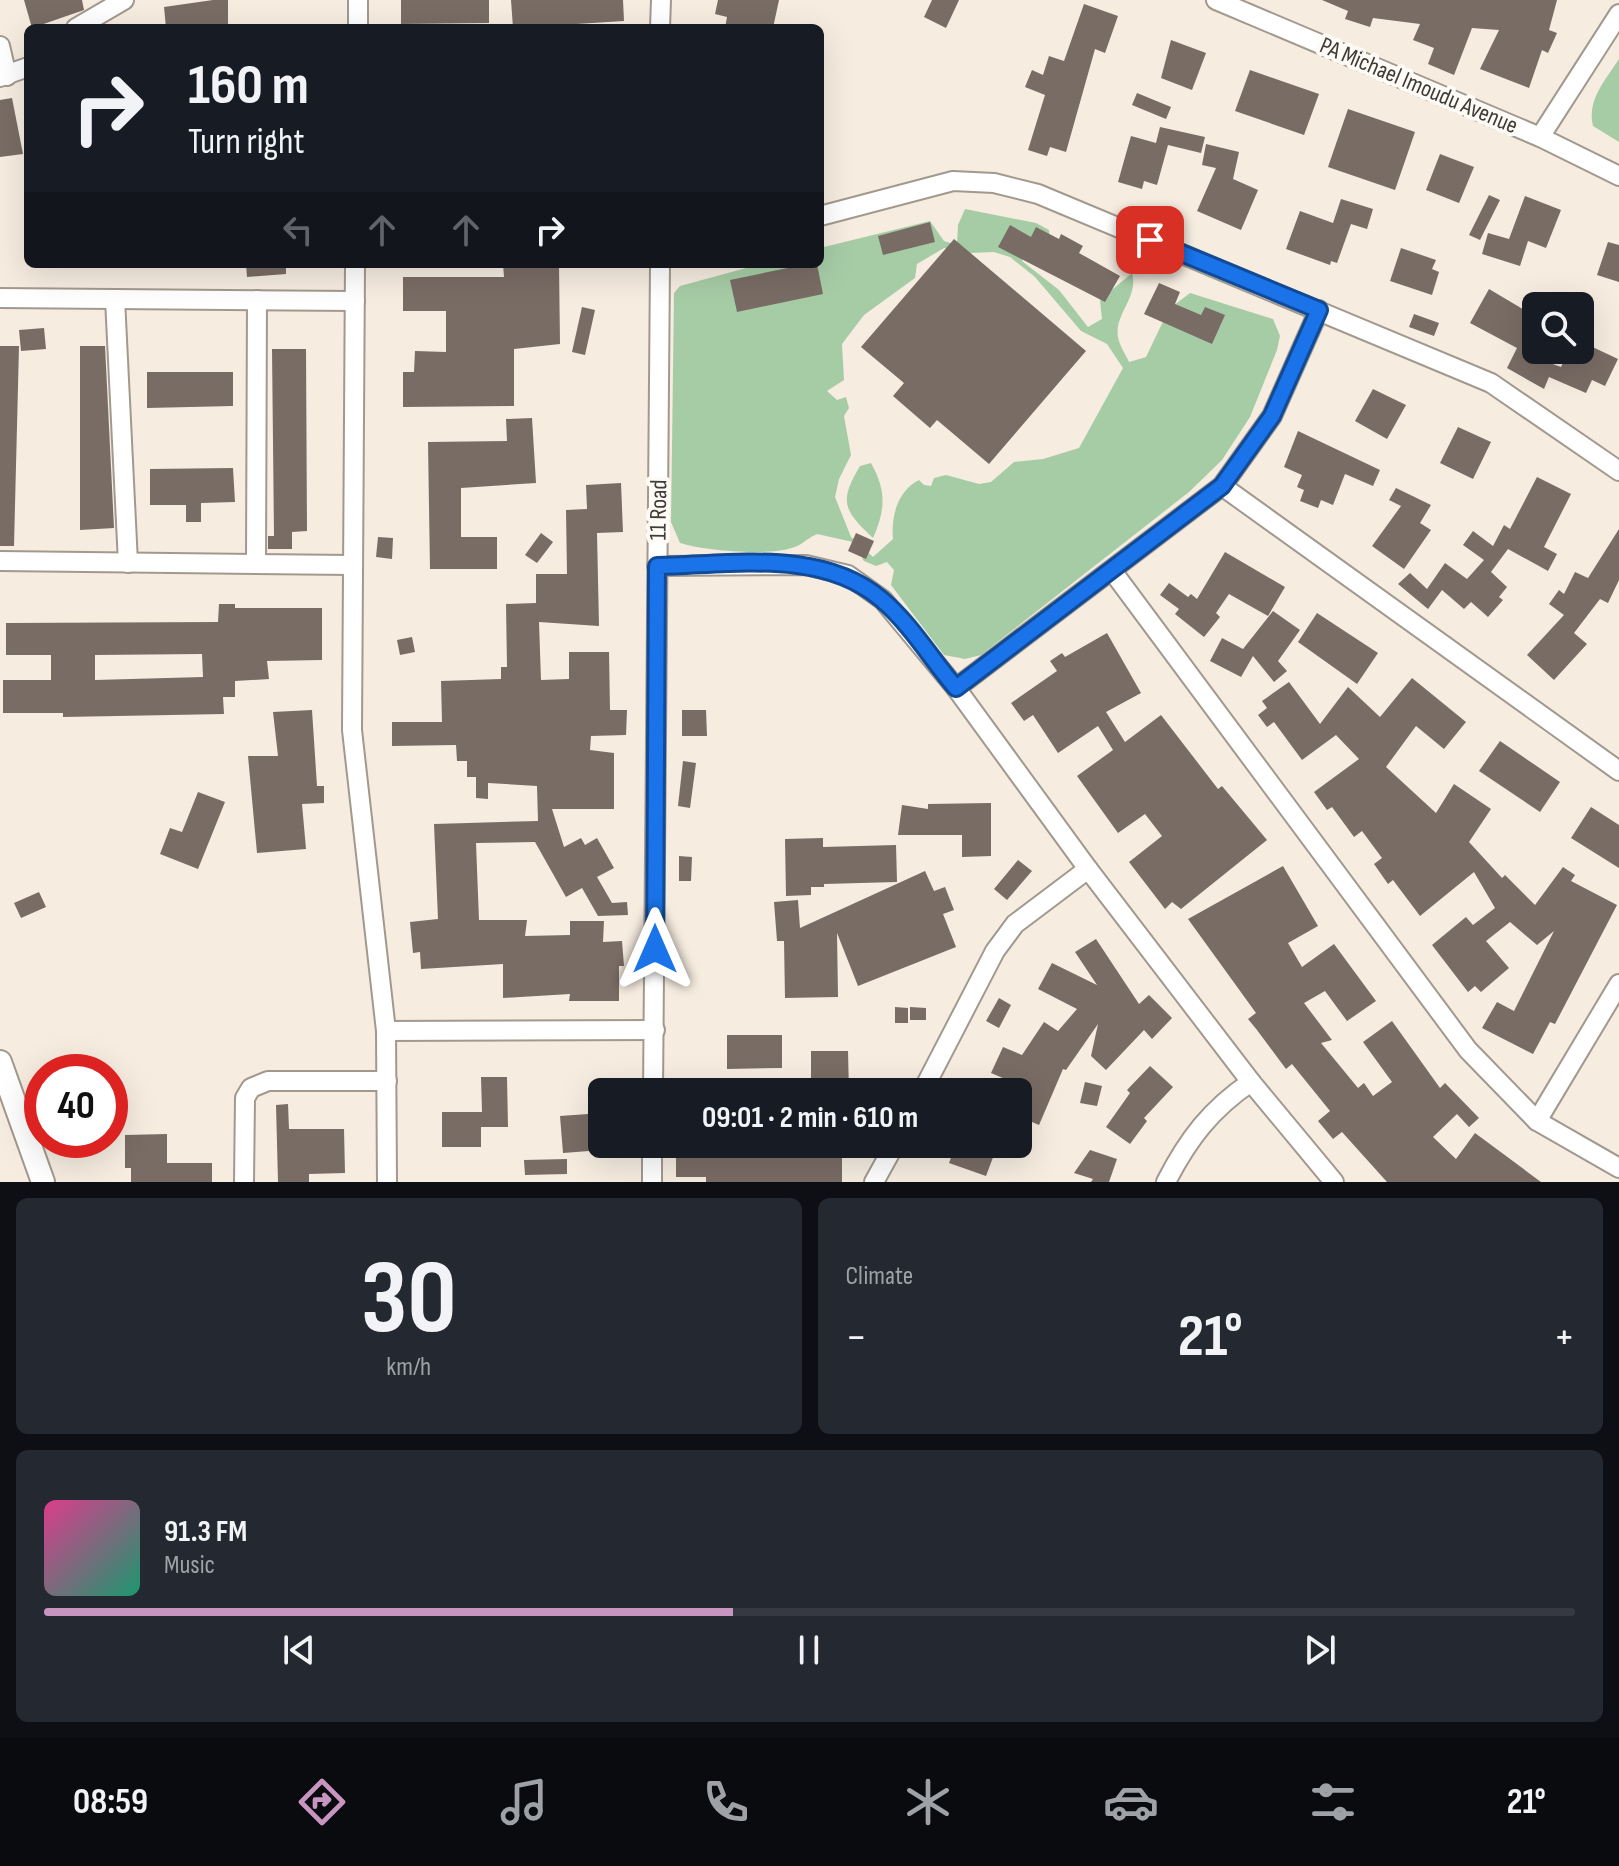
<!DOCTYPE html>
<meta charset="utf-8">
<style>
body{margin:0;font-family:"Sofia Sans Condensed",sans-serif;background:#242831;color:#f1f3f6;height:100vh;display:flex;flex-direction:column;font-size:30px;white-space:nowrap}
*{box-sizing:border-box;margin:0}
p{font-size:26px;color:#9ea1a6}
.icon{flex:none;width:44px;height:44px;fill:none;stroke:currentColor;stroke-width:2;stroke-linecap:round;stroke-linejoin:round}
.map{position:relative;height:1182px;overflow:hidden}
.panel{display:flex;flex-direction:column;gap:16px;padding:16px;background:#0d0f14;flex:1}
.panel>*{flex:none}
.hud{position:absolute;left:24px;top:24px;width:800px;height:244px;border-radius:12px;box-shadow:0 8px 32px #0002;background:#171b24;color:#f1f3f6;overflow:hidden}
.fabs{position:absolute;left:1522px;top:292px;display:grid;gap:16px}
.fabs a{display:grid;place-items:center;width:72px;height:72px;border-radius:12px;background:#171b24;box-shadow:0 8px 32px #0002;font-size:40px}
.speed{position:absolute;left:24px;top:1054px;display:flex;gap:16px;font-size:40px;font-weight:700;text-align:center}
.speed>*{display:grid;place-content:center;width:104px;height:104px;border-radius:50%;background:#171b24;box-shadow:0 8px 32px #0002;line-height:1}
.speed .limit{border:12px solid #d22;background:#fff;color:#111}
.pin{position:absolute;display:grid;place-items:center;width:68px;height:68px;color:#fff;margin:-34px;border-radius:16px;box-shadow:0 4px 12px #0006}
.me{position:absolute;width:88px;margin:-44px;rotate:0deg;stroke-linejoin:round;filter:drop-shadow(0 0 6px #0008)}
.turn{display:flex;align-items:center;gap:28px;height:168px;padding:0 32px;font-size:36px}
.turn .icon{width:104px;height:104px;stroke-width:2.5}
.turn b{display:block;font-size:56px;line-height:68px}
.lanes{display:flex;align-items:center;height:76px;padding:0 32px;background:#0003;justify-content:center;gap:40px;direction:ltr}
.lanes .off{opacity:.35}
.big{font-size:60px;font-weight:700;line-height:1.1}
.panel .widget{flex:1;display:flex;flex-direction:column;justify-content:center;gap:12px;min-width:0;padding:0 28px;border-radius:12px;background:#242831}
.panel .dial{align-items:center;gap:0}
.dial b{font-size:104px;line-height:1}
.song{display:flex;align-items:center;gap:24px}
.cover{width:96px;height:96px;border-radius:12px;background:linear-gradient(135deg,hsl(330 70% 55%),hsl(160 70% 35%))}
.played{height:8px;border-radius:4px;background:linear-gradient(90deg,#c895c1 45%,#363941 45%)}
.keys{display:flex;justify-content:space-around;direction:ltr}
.heat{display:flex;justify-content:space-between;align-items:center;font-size:44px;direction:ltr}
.panel .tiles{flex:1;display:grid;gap:16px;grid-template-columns:1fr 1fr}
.widget:last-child{grid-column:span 2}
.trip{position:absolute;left:588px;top:1078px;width:444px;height:80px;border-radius:12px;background:#171b24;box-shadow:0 8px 32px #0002;font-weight:700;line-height:80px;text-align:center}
.menu{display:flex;height:128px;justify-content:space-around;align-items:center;background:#090b0e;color:#9ea1a6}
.menu .icon{width:56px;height:56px}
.menu .active{color:#c895c1}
.menu b{font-size:36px;color:#f1f3f6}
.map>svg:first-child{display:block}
.green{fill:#a6cca6;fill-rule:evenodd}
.building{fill:#796c65;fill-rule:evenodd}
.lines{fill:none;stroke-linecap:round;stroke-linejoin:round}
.minor-casing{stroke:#a2998e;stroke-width:22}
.major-casing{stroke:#a2998e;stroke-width:26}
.minor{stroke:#fff;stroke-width:18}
.major{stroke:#fff;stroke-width:22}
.route-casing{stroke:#114b97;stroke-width:20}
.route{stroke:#1a73e8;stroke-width:14}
.labels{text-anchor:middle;stroke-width:8;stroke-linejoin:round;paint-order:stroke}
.street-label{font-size:24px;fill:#3f3b36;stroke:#fefaf5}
</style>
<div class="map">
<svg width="1619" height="1182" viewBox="0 0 1619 1182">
<rect width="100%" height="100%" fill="#f6ece0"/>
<g class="green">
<path d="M1619,59v83l-26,-16c-6,-27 12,-45 26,-67z"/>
<path d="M965,209l71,14 13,7 1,15 -24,8 -4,8 37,29 29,37 14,-8 -2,-19 32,-27c7,24 -18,41 -14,64 1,8 8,18 11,25l17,-5 23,-48 21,-16 83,26 7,17 -3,14 -27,67 -28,43 -33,32 -208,163 -16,4 -21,-4 -53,-70 3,-15 -7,-8 -11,4 -12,-5 -11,-19 -36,-8c-7,3 -10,6 -16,10 -21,14 -96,7 -121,-1l-9,-21 3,-229 6,-7 81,-22h59v-16l110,-27 14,20 13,4 1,-20zM944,248l26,5 24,-1 16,5 25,20 46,54 26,13 16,24 -44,80 -36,11 -29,3 -23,20 -12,2 -33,-9 -12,3 -3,8 -7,-1 -5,-5c-22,11 -28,37 -26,59l-20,18 -22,-20 -16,-40 4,-18 12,-24 -7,-39 5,-8 -3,-11 -9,3 -10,-9 17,-11 -2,-36 22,-29 51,-37 2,-14z"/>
<path d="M871,463c15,27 15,46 2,75 -30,-28 -34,-37 -13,-72z"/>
</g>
<g class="building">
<path d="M24,0h58l2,10 -52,18z"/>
<path d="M213,0h15v24l-62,4 -2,-21z"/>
<path d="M401,0h88v23l-88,1z"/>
<path d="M511,0h112l1,21 -111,7z"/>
<path d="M718,0h61l-6,28h-48l2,-11 -12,-3z"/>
<path d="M932,0h27l-13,28 -22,-11z"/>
<path d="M1322,0h235l-8,30 8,3 -9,20 -6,-3 -13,38 -49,-19 19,-39 -27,-2 -18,47 -26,-11 6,-16 -21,-8 7,-16 -47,-6 -3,9 -25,-8 3,-8z"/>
<path d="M1084,4l34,12 -13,37 -10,-4 -29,103 -16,-5 -3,9 -19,-6 17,-55 -20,-8 7,-17 11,5 6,-19 15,5z"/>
<path d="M1171,40l35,13 -14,37 -31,-12z"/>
<path d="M1250,70l69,24 -15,41 -69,-24z"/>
<path d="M1137,93l34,14 -5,12 -34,-14z"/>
<path d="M12,98l11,56 -23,3v-57z"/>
<path d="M1348,109l67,23 -20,58 -67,-23z"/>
<path d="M1160,127l45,10 -4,16 -33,-8 -11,40 -13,-4 -2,8 -24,-7 13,-46 25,7z"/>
<path d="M1206,144l33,8 -6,27 25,11 -17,40 -44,-19 19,-43 -14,-3z"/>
<path d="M1440,154l34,13 -15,36 -33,-13z"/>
<path d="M1489,195l11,5 -20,40 -11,-5z"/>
<path d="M1525,196l36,14 -15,38 -18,-7 -8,25 -38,-12 6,-21 21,6z"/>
<path d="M1341,199l32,10 -6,20 -16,-5 -14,39 -6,-2 -1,4 -44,-16 14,-38 33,12z"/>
<path d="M930,222l5,20 -52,13 -5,-19z"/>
<path d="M1010,225l21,12 5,-10 23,12 2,-5 22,12 -4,7 41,23 -15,26 -107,-55z"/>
<path d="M954,239l132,112 -97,113 -52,-44 -7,8 -37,-32 11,-13 -43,-36z"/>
<path d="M1608,242l11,3v37l-22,-7z"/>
<path d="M1401,248l35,12 -4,9 7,3 -7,23 -42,-14z"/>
<path d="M246,264h40v10l-39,3z"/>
<path d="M503,264h56l1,80 -46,5v57l-111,1v-35h11l1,-21 31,1v-41h-43v-34h101z"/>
<path d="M807,264h10l6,30 -86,18 -7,-32z"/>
<path d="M1159,283l21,9 -5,12 26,11 4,-8 20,8 -13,29 -68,-30z"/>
<path d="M1489,289l47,28v41l25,9 7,-16 10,4 6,-12 34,16 -13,27 -13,-6 -6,13 -37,-16 -5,12 -37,-21 10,-20 -47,-25z"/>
<path d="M582,307l13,3 -10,45 -13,-3z"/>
<path d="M1414,314l25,9 -5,13 -25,-9z"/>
<path d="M44,328l2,21 -25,2 -2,-21z"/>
<path d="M0,346h19l-5,200h-14z"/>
<path d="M80,346h25l9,182 -34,2z"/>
<path d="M272,349h34l1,182 -15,1v17h-24v-13h6z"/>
<path d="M147,372h86v34l-86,2z"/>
<path d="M1373,389l33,16 -19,34 -32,-18z"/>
<path d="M532,418l4,65 -75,5v49h36v32h-67l-2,-127 79,-1 -1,-22z"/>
<path d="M1458,427l33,15 -18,37 -33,-16z"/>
<path d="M1298,431l82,39 -7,16 -28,-12 -12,31 -12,-5 -3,8 -18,-7 4,-11 -7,-3 5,-12 -18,-8z"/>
<path d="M233,468l2,34 -34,1v19h-15v-17h-36v-36z"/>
<path d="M1537,477l34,17 -27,53 13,7 -9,17 -40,-22 -17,23 16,15 -8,10 4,3 -15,17 -17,-15 -7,7 -22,-19 -14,19 -30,-25 12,-11 17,16 18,-26 22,16 17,-19 -21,-15 10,-14 20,15 11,-21 6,4z"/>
<path d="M621,483l2,49 -26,1 2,93 -60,-4 2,58 28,-1v-27h40l1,58h17l-1,25 -35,1 -1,14 24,3v56h-62l12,38 17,-9 4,7 12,-7 17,30 -17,9 15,26 15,-1 1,13 -30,1 -16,-28 -16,9 -31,-55 -59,1 3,77h48l-2,16 45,-1v-14h34l-1,21 19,-1 2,25h-5v35h-50l1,-7 -67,4v-34l-82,5 -1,-17 -7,1 -3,-31 28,-3 -4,-95 104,-3 -1,-35 -49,-3v16l-12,-1v-21h-9v-16h-10l-1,-16 -64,1v-24h50l-1,-41 60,-2v-12h6l-1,-63 30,-1v-29h31l-1,-64 21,-1 -1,-24z"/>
<path d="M1396,488l35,17 -11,18 11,7 -27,39 -32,-23 29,-40 -12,-6z"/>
<path d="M1619,529v51l-11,23 -8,-4 -26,34 13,11 -33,36 -27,-25 37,-40 -15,-11 10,-14 5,4 11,-22 13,6z"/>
<path d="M541,533l12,9 -16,21 -12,-8z"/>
<path d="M856,533l18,8 -8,18 -18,-8z"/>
<path d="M378,537l15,1 -1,21 -16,-2z"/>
<path d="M1225,552l60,35 -17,29 -39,-22 -13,19 4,4 -16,20 -29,-23 4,-5 -19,-14 9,-12 19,14 3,-3 6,5z"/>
<path d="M219,604h16v4h87v52l-55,1 2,18 -34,2v16h-12l1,17 -161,3v-4h-60v-33h48v-25h-45v-32l212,-1zM202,654l1,23 -108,3v-25z"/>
<path d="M1273,611l27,19 -22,31 9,10 -13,11 -21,-26 -12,21 -31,-16 12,-23 21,11z"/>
<path d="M1317,613l61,40 -21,31 -59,-42z"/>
<path d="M1107,633l34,60 -35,19 19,30 36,-27 57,74 4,-3 45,54 -86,69 -9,-7 -7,7 -36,-47 33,-26 -17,-22 -27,19 -41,-57 36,-26 -15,-24 -40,27 -25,-38 -9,6 -13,-18 46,-32 -7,-10 12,-8 3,4z"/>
<path d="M412,637l3,15 -15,3 -3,-15z"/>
<path d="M1412,678l54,44 -22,27 -28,-23 -30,41 50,46 18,-29 37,25 -22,33 33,36 3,-3 30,30 28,-38 12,8 -4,6 46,24 -62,119 -5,-2 -17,32 -51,-26 15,-26 17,9 40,-80 -17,14 -27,-23 -24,19 23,27 -28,24 -6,-6 -7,6 -36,-47 34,-28 7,8 22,-17 -21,-36 -54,44 -27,-36 -5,4 -14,-20 8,-6 -20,-27 -8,6 -22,-30 -5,3 -13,-18 45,-33 -23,-24 -34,25 -28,-38 -7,5 -9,-12 9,-7 -5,-7 27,-19 31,42 28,-37 32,30z"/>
<path d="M312,710l5,76h7v17l-22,1 4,45 -49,4 -9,-97h30l-5,-44z"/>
<path d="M682,710h24l1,26h-25z"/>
<path d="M1500,741l60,41 -20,30 -61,-41z"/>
<path d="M683,761l13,2 -6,45 -12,-2z"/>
<path d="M198,792l27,10 -27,67 -38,-15 10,-26 12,4z"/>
<path d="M991,803v53l-29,1v-22h-64l4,-30 26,4v-5z"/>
<path d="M1591,807l28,18v43l-48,-30z"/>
<path d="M823,838v9l73,-2 1,37 -73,2v3h-13v8l-25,1 -1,-57z"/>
<path d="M679,856l13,1 -1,24h-12z"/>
<path d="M1018,860l14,11 -25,29 -13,-11z"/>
<path d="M1283,866l35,60 -30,17 14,24 32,-23 42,57 -29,20 -22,-30 -21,12 28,37 -11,3 37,45 6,-5 9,13 19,-14 -29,-40 29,-21 48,67 5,-5 34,35 -10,9 -12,-13 -24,23 23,22 19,-26 66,49h-154l-45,-50 -9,7 -15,-18 12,-10 -38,-47 -6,5 -29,-39 -9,-11 8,-6 -68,-94z"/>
<path d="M925,871l9,20 11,-4 9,23 -11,4 13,33 -98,39 -21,-53 1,64 -53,1 -1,-57h-7l-3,-39 24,-2 2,28z"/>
<path d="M39,892l7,15 -25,11 -7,-15z"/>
<path d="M1096,939l43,65 10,-9 23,23 -20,21 -8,-9 -38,40 -15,-14 7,-32 -32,46 -3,-1 -24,56 -21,-9 8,-28 -35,-15 12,-26 19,8 22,-33 14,9 19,-22 -39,-20 14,-26 45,22 -22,-33z"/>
<path d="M999,998l12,7 -12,23 -13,-7z"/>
<path d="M895,1007l13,1v15h-13z"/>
<path d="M910,1007l16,1v12h-16z"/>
<path d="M727,1035h55v33l-55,1z"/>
<path d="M811,1051h37l1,41h-38z"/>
<path d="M1150,1066l23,21 -29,31 3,3 -17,23 -24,-17 24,-34 -3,-3z"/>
<path d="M481,1077h26l1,50h-27v20h-39v-35h40z"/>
<path d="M1085,1082l17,4 -5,20 -17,-3z"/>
<path d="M288,1104l1,25h55l1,44 -36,1v8h-31l-2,-77z"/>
<path d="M602,1113v37l-39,3 -3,-37z"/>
<path d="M167,1134v29h45v19h-81v-14h-6v-33z"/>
<path d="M810,1144h32v38h-136v-5h-30v-29z"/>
<path d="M956,1144h42l-12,32 -37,-13z"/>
<path d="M1090,1150l27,9 -8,23h-18l2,-3 -19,-6z"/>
<path d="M567,1159v15l-42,1 -1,-15z"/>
</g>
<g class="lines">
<defs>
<g id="minor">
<path d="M1216,0l324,137 79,39"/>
<path d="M76,28l48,-28"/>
<path d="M358,28v-28"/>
<path d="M660,28l1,-28"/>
<path d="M0,46l7,30"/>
<path d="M0,77l28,-10"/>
<path d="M1540,137l79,-123"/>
<path d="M820,216l133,-35 41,2 44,11 453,189 128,88"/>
<path d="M355,264l-3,466 34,301 1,151"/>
<path d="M0,298l355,3"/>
<path d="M115,299l13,264"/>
<path d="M1222,486l397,285"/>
<path d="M0,561l352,4"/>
<path d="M256,564l1,-264"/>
<path d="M657,566l149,-1 42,10 35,25 73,88 132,181 163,213 83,100"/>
<path d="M1113,572l355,478 69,71 82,47"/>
<path d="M956,688l266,-202 50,-70 47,-106"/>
<path d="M386,1031l269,-1"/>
<path d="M653,1092l7,-828"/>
<path d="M922,1092l73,-141 20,-27 73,-55"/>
<path d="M1537,1121l82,-137"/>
<path d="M244,1182l1,-84 6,-10 17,-7h119"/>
<path d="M652,1182v-38"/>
<path d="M874,1182l21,-38"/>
<path d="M1166,1182c22,-43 45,-73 85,-100"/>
</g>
<path id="major" d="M0,1062l43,120"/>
</defs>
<use href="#minor" class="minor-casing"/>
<use href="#major" class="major-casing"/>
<use href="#minor" class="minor"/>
<use href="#major" class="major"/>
</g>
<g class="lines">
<defs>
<path id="route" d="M655,949l2,-383c74,-1 164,-18 224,33 29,24 51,61 75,89l266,-202 50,-70 47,-106 -169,-70"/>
</defs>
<use href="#route" class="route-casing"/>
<use href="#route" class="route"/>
</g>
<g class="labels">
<g class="street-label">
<text transform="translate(1419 85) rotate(23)" y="8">PA Michael Imoudu Avenue</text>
<text transform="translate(658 510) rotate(-89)" y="8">11 Road</text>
</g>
</g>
</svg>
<div class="fabs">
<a><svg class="icon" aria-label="search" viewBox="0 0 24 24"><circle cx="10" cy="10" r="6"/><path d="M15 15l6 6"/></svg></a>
</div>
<div class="speed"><div class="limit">40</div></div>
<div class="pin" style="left:1150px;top:240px;background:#d93025"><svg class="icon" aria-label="arrive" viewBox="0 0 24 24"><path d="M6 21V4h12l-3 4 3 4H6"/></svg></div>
<svg class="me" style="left:655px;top:949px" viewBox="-20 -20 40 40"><path d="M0-17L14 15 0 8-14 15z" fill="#1a73e8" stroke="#fff" stroke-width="4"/></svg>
<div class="trip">09:01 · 2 min · 610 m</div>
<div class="hud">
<div class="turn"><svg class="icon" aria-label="right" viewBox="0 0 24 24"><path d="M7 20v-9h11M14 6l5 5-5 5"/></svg><div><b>160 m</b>Turn right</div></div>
<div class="lanes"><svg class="icon off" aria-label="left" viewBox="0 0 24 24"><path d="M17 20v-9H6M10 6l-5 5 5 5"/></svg><svg class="icon off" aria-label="ahead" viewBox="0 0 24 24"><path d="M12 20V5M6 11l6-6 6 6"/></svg><svg class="icon off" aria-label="ahead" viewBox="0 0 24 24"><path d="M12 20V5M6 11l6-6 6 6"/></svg><svg class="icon" aria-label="right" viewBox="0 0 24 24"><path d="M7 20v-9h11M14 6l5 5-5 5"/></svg></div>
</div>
</div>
<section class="panel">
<div class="tiles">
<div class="widget dial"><b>30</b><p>km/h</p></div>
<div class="widget"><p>Climate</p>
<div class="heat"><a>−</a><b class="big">21°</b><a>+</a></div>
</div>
<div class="widget">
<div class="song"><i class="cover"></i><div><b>91.3 FM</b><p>Music</p></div></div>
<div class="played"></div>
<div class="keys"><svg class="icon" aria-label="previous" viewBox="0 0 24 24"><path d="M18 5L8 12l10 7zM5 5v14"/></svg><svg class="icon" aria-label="pause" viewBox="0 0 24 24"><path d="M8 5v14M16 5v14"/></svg><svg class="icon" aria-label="next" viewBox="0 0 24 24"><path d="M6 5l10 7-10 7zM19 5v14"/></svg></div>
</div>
</div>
</section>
<nav class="menu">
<b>08:59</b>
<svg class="icon active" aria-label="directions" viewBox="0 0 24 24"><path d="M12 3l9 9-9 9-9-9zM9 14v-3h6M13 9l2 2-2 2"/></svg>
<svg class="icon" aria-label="music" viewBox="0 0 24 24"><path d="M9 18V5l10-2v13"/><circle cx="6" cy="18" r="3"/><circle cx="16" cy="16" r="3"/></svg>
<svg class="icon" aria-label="phone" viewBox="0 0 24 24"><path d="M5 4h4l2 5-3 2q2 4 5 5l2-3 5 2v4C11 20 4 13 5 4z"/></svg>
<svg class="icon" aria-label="climate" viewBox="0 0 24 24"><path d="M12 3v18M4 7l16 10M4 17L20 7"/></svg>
<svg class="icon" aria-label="car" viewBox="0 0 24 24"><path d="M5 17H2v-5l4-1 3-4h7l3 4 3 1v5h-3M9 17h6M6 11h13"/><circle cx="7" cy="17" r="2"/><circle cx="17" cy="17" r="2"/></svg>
<svg class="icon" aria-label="filters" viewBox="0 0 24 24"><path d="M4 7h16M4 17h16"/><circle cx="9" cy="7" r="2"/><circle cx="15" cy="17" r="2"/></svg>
<b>21°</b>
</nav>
